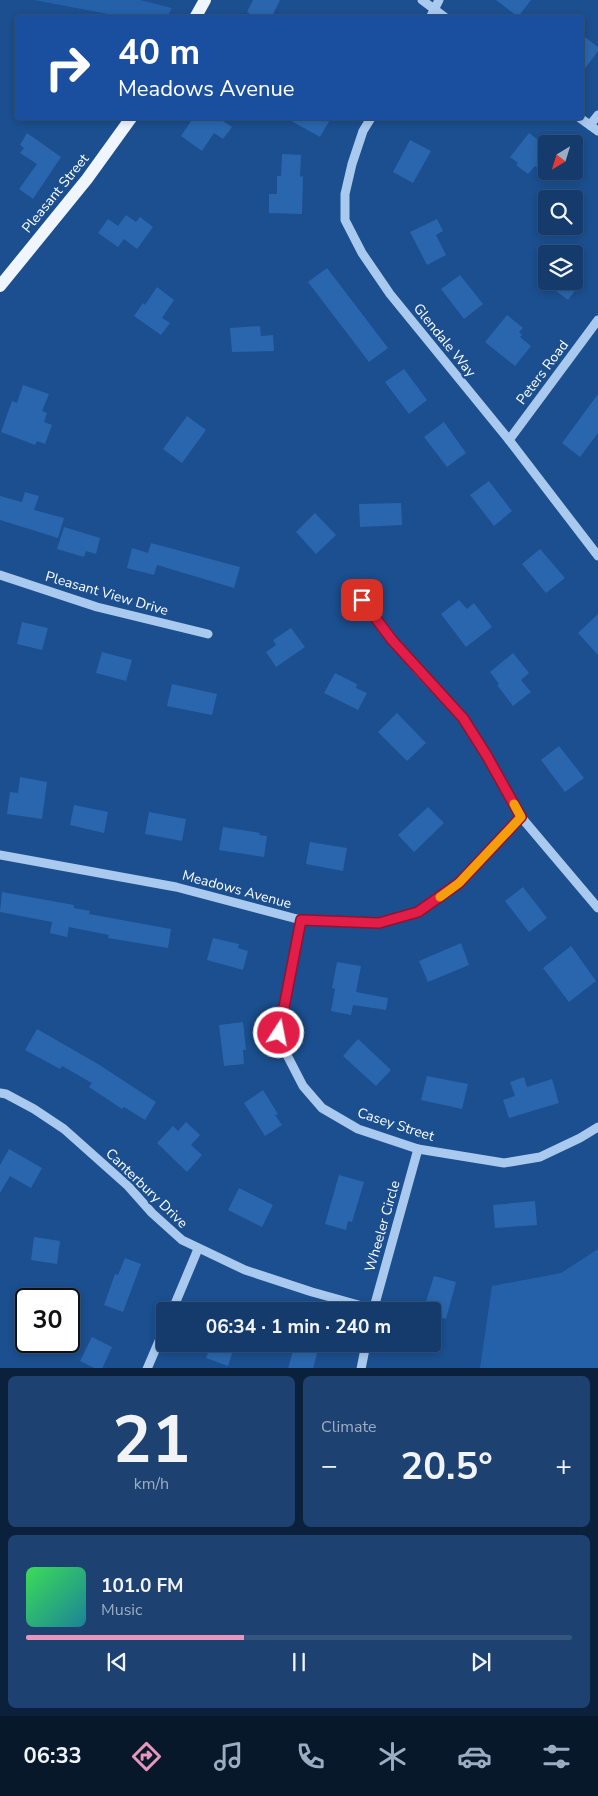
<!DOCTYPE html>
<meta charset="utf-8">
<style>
body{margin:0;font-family:"Nunito Sans",sans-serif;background:#1d4271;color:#f1f3f6;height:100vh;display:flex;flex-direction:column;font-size:19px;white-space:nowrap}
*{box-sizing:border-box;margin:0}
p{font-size:16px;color:#9dadc1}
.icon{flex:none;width:28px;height:28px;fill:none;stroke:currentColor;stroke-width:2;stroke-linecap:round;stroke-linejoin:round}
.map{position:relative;height:1368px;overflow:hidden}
.panel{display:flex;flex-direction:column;gap:8px;padding:8px;background:#0b203b;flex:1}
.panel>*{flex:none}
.banner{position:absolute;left:15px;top:15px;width:569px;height:105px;border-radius:5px;box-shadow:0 2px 8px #0003,0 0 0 1px #33557e;background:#1a4fa0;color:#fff;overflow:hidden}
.needle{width:32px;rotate:218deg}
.buttons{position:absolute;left:538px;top:135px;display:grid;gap:10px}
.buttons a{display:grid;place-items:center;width:45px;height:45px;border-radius:5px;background:#143b6b;box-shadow:0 2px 8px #0003,0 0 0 1px #33557e;font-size:25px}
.speed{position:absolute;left:15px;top:1288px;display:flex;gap:10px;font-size:25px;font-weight:700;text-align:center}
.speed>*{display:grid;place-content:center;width:65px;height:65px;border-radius:50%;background:#143b6b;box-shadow:0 2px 8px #0003,0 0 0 1px #33557e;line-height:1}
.speed .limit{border:2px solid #111;border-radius:8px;background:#fff;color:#111}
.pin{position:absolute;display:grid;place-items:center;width:42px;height:42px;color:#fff;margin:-21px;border-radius:10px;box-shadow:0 2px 8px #0006}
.me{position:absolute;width:55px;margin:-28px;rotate:11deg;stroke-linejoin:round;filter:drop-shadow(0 0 4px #0008)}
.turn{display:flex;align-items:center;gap:18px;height:105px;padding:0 20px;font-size:22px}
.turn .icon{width:65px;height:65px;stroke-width:2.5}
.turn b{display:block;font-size:35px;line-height:42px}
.big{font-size:38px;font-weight:700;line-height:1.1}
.panel .tile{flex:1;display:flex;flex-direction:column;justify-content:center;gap:8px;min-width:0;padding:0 18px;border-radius:8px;background:#1d4271}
.panel .dial{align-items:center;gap:0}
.dial b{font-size:65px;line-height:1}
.song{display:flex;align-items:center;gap:15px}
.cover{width:60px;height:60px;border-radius:8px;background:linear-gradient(135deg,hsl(130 70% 55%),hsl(190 70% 35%))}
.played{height:5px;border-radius:2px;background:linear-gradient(90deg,#e797bd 40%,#33557e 40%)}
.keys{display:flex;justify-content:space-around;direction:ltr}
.heat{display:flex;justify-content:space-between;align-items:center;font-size:28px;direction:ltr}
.panel .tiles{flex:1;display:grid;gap:8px;grid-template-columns:1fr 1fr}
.tile:last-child{grid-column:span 2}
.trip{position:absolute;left:156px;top:1302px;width:285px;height:50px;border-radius:5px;background:#143b6b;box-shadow:0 2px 8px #0003,0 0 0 1px #33557e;font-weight:700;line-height:50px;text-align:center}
.menu{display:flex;height:80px;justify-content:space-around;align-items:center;background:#08182b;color:#9dadc1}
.menu .icon{width:35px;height:35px}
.menu .on{color:#e797bd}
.menu b{font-size:22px;color:#f1f3f6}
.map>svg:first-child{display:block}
.green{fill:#2461a8}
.building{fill:#2a66ad}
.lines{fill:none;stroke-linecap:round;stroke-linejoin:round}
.minor{stroke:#a9c9ee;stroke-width:9}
.major{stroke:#f0f6ff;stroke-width:12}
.route-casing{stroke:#92132f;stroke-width:12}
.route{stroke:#e11d48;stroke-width:9}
.slow{stroke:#f59e0b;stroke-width:9}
.labels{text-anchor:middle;stroke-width:5;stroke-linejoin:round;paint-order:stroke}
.street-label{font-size:14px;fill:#fff;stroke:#1b4f8f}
</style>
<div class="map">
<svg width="598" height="1369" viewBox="0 0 598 1369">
<rect width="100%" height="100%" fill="#1b4f8f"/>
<g class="green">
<path d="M34,0h106l32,8 -5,9h-43z"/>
<path d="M598,1249v119h-118l12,-82 69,-13z"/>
</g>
<g class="building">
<path d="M253,0h27l-9,18h-14l-10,-6z"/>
<path d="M496,0h35l-13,17z"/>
<path d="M581,34l17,13v4l-17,23z"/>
<path d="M193,118h32l-2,3 9,6 -9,12 -9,-6 -12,18 -21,-15z"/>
<path d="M286,118h45l-11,19z"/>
<path d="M27,133l34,24 -28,42 -14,-10 18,-25 -17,-11 4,-5 -4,-3z"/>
<path d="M529,133l17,13v29l-11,-9 -7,8 -12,-9 2,-2 -8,-6z"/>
<path d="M410,140l21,11 -18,32 -20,-11z"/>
<path d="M282,154l19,1 -1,22 3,-1 -1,38 -33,-1v-19h8v-18h4z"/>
<path d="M126,215l10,7 4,-5 13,10 -16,22 -13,-10 -6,8 -20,-14 10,-14 10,7z"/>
<path d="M437,219l6,12 -7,4 10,20 -19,10 -17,-33z"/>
<path d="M327,268l61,80 -19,14 -61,-80z"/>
<path d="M460,275l23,29 -19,15 -23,-30z"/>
<path d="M543,281h39l-14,19z"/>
<path d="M157,287l17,13 -12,18 8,5 -9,12 -27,-19 9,-13 2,2z"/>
<path d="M507,315l16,13 -4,4 3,3 -2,2 11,9 -16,20 -30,-24z"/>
<path d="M260,326l1,10 12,-1 1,16 -42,1 -2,-24z"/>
<path d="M404,369l23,31 -18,14 -24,-32z"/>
<path d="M23,385l26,9 -7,17 5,2 -3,9 8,3 -7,19 -8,-3 -2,4 -34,-13 11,-31 5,2z"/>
<path d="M598,394v39l-18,24 -18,-14z"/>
<path d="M187,416l19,14 -24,33 -19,-14z"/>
<path d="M444,422l22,31 -19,14 -23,-30z"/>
<path d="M489,481l23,30 -18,15 -24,-31z"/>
<path d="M25,492l14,4 -5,14 30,8 -6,20 -58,-18v-24l22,6z"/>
<path d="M401,503l1,22 -42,2 -1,-23z"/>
<path d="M315,513l21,22 -20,19 -20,-22z"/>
<path d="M64,527l36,11 -4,16 -10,-3 -2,6 -27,-8z"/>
<path d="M151,543l89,24 -6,21 -77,-23 -3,10 -27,-7 5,-20 16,5z"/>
<path d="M540,549l25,29 -19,15 -24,-29z"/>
<path d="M459,600l8,9 7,-6 18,24 -26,20 -25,-33z"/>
<path d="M598,614v41l-20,-22z"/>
<path d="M22,622l26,6 -6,22 -25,-6z"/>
<path d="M291,628l14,19 -29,20 -10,-15 10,-7 -3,-5z"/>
<path d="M102,652l30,8 -6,21 -30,-8z"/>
<path d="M513,653l16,20 -8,7 10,12 -18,14 -16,-21 2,-1 -9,-12z"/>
<path d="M335,673l22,11 -1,4 11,5 -9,17 -34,-17z"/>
<path d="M172,684l45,10 -5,21 -45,-9z"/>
<path d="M397,713l29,30 -19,18 -29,-29z"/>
<path d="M559,746l25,32 -19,14 -24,-32z"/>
<path d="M20,777l27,5 -5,37 -35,-5 3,-22 8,1z"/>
<path d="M74,805l34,7 -4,21 -34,-8z"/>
<path d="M428,807l16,16 -30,29 -16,-17z"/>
<path d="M149,812l37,7 -4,22 -37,-7z"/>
<path d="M223,827l37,6 -1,2 8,1 -3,21 -45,-7z"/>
<path d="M310,842l37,6 -4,23 -37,-7z"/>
<path d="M523,887l24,31 -18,14 -24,-31z"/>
<path d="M2,892l72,13v3l16,3 -1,3 82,15 -3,19 -60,-10 1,-3 -40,-8 -2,10 -17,-4 2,-11 -52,-10z"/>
<path d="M213,938l26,6 -1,4 10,3 -5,19 -36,-10z"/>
<path d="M461,943l8,22 -41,17 -9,-21z"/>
<path d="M571,946l25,35 -27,21 -26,-34z"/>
<path d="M337,962l24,4 -5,26 32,6 -2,12 -33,-5 -2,10 -20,-4 4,-22 -3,-1z"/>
<path d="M243,1022l3,28h-3l1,14 -20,2 -5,-41z"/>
<path d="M37,1029l61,35 58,38 -11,18 -21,-13 -2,2 -33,-22 3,-4 -30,-17 -2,3 -35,-19z"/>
<path d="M358,1039l33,31 -15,16 -33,-30z"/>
<path d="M427,1076l41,8 -6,25 -41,-9z"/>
<path d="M524,1077l3,10 25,-8 7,24 -50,15 -6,-18 12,-4 -5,-14z"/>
<path d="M263,1090l15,24 -3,1 7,10 -17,11 -21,-33z"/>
<path d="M186,1122l14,13 -9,10 11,10 -15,17 -30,-29 16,-17 5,5z"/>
<path d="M9,1149l33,19 -11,20 -21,-12 -10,17v-28z"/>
<path d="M339,1175l25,7 -12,40 -4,-1 -2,9 -21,-6z"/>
<path d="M239,1188l34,17 -11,22 -34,-17z"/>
<path d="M535,1201l2,24 -42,3 -2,-23z"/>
<path d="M34,1237l26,4 -3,23 -26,-4z"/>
<path d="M125,1258l16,6 -18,48 -19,-7 11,-31 3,1z"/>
<path d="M434,1276l22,6 -10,37 -14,-4v-4h-9z"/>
<path d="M92,1337l20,10 -10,22h-6l-16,-8z"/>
<path d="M211,1344h24l-7,22 -22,-8z"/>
<path d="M294,1347l23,6 -4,16h-25z"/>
</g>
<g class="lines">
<g class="minor">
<path d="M422,0l24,18"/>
<path d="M430,18l9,-18"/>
<path d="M371,118l-8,13 -11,33 -7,30v26l17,33 28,41 119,146 89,116"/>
<path d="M580,118l18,13"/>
<path d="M590,125l8,-10"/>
<path d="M509,440l89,-120"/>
<path d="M0,575l97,32 111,27"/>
<path d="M362,600l20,28 40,47 41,43 24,38 34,61 77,91"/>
<path d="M0,855l176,32 125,33 78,3 39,-11 41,-29 62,-66"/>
<path d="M301,920l-22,113 8,22 16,31 19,22 36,21 60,20 86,14 36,-6 40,-19 18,-11"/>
<path d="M0,1093l6,1 28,15 30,20 64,57 24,27 30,27 63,30 67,22 61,17"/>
<path d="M172,1311l26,-62"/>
<path d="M373,1311l45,-162"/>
<path d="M147,1369l18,-42"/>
<path d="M361,1369l5,-25"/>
</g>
<g class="major">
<path d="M195,18l10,-18"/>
<path d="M0,286l87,-107 44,-61"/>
</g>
</g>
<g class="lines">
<defs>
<path id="route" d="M279,1033l22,-113 78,3 39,-11 41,-29 62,-66 -34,-61 -24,-38 -71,-78 -30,-40"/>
</defs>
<use href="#route" class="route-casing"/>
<use href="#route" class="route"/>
<path class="slow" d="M440,897l19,-14 62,-66 -7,-13"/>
</g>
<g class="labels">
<g class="street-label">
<text transform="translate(55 193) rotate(-51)" y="5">Pleasant Street</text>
<text transform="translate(445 340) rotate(51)" y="5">Glendale Way</text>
<text transform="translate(542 372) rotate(-53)" y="5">Peters Road</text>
<text transform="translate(107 593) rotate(16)" y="5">Pleasant View Drive</text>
<text transform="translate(237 889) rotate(15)" y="5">Meadows Avenue</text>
<text transform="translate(396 1124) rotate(18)" y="5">Casey Street</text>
<text transform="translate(147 1188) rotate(44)" y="5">Canterbury Drive</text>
<text transform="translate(382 1226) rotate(-74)" y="5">Wheeler Circle</text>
</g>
</g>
</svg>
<div class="buttons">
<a><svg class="needle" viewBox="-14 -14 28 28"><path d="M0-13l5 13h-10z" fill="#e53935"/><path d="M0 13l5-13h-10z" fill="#9dadc1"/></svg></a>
<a><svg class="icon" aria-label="search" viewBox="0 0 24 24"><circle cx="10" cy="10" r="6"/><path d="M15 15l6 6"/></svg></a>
<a><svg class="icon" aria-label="layers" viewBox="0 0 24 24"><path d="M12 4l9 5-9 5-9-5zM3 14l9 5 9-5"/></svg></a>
</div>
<div class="speed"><div class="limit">30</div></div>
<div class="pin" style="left:362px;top:600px;background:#d93025"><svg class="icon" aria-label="arrive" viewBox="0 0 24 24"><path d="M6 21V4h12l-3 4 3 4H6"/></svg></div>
<svg class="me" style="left:279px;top:1033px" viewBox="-20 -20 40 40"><circle r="17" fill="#e11d48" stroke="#fff" stroke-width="3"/><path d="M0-11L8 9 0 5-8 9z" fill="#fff"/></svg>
<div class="trip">06:34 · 1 min · 240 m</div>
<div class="banner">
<div class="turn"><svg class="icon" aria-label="right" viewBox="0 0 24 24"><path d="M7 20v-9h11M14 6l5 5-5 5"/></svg><div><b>40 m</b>Meadows Avenue</div></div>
</div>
</div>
<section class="panel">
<div class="tiles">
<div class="tile dial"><b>21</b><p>km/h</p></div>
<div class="tile"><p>Climate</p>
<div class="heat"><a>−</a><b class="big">20.5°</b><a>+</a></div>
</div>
<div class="tile">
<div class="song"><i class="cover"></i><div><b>101.0 FM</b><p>Music</p></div></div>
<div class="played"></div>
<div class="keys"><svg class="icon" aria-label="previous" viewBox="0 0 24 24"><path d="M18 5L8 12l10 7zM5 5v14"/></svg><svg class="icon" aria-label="pause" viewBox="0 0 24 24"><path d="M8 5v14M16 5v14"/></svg><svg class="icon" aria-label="next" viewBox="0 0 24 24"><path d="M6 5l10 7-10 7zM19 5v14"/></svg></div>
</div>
</div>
</section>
<nav class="menu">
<b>06:33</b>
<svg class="icon on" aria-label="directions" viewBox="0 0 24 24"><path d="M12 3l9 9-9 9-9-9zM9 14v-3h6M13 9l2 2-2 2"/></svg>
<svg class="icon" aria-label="music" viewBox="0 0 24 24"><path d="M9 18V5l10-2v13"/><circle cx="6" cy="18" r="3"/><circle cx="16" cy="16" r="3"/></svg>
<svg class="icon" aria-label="phone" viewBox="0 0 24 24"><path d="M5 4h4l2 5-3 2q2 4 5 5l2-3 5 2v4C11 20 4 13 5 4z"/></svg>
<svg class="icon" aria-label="climate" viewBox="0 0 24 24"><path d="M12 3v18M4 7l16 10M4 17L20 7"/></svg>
<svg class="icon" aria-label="car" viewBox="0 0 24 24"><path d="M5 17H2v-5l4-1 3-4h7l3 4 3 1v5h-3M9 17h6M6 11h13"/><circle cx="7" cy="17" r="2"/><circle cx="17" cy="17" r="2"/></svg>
<svg class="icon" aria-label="filters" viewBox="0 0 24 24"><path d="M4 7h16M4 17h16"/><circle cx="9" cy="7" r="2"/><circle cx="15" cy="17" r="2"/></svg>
</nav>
